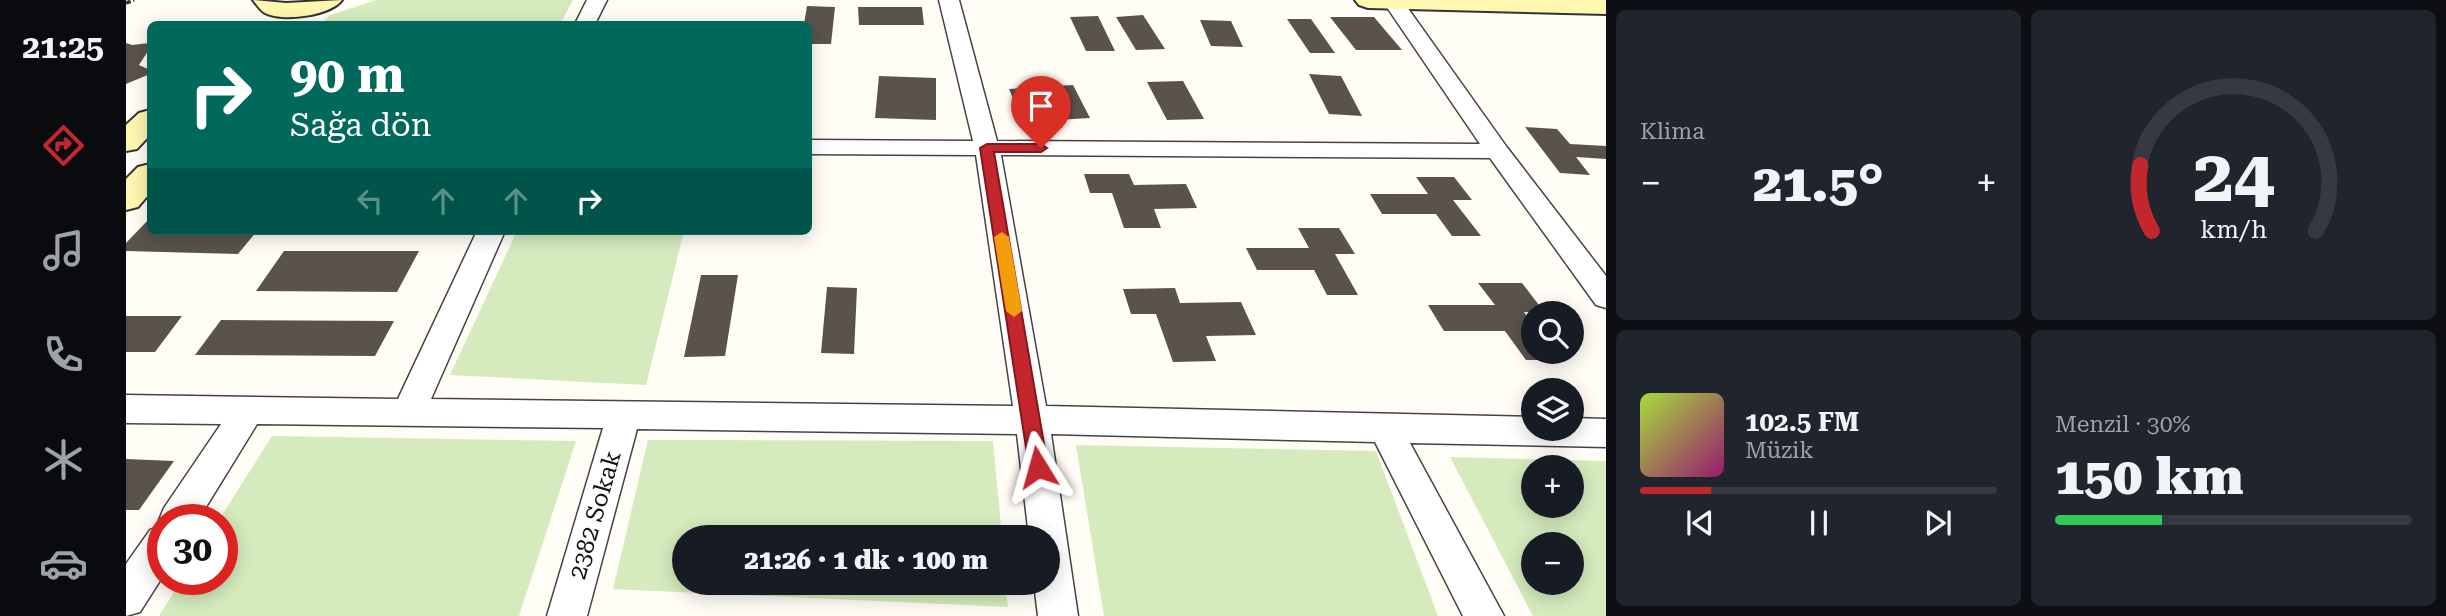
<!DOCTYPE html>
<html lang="tr">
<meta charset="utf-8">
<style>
body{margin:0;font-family:"Roboto Serif",serif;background:#20242c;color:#f1f3f6;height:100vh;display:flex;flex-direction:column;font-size:26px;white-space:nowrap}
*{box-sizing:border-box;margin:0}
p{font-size:23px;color:#9ea1a6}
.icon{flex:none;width:38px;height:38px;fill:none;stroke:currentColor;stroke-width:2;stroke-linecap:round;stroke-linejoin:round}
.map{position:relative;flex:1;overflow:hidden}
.drawer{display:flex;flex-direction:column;gap:10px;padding:10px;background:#0d0f14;width:840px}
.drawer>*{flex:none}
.guide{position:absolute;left:21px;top:21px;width:665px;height:214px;border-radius:10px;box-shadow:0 4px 18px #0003;background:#00695c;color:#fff;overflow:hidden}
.fabs{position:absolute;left:1395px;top:301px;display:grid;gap:14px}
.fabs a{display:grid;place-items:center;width:63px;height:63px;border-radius:50%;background:#171b24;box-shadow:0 4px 18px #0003;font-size:35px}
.speed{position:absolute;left:21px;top:504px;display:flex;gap:14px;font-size:35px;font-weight:700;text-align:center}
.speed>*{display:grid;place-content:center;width:91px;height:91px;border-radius:50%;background:#171b24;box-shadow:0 4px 18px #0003;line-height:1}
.speed .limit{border:10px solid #d22;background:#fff;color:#111}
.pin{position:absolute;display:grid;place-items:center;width:60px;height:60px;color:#fff;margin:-72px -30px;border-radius:50% 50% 50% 0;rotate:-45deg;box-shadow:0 0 7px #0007}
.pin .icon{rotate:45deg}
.me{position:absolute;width:77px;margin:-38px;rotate:352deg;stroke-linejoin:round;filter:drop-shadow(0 0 5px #0008)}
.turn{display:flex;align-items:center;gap:24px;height:147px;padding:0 28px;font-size:32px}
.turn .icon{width:91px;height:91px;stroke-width:2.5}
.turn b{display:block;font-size:49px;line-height:60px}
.lanes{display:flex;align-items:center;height:66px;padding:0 28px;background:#0003;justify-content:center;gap:35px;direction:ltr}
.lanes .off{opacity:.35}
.big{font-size:52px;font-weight:800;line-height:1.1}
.drawer .widget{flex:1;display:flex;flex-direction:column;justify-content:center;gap:10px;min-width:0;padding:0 24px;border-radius:10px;background:#20242c}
.drawer .dial{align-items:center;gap:0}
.dial svg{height:182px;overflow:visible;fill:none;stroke:#363941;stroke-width:7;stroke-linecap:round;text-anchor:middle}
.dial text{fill:#f1f3f6;stroke:none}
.song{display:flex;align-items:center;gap:21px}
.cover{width:84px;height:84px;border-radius:10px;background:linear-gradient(135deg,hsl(80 70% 55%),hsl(320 70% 35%))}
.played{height:7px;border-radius:4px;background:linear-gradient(90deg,#c4262e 20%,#363941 20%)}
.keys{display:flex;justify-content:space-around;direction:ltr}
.heat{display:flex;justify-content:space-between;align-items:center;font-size:38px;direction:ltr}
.charge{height:10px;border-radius:5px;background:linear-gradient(90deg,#34c759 30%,#363941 0)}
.drawer .tiles{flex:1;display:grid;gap:10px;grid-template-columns:repeat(2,1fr)}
.trip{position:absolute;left:546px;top:525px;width:388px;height:70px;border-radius:35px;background:#171b24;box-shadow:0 4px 18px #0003;font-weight:800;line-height:70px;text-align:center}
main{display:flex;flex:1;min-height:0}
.menu{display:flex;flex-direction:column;width:126px;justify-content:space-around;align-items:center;background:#090b0e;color:#9ea1a6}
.menu .icon{width:49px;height:49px}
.menu .on{color:#c4262e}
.menu b{font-size:32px;color:#f1f3f6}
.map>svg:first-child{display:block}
.green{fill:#d5ebbd;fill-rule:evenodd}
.building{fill:#5a524d}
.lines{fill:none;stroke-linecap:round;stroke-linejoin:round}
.street-casing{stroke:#444;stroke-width:3}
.secondary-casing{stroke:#333;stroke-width:4}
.path{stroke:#333;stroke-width:3.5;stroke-dasharray:5 2.5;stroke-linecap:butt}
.street{fill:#fff;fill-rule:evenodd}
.secondary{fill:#fff6b0;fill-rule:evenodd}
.route{fill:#c4262e;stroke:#7f191e;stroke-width:2}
.slow{fill:#f59e0b}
.labels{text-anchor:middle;stroke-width:7;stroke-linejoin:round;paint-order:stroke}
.near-street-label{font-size:24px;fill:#111;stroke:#fff}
</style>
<main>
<nav class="menu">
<b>21:25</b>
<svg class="icon on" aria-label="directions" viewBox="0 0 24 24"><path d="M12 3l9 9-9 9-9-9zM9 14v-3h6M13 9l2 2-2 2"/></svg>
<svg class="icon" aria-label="music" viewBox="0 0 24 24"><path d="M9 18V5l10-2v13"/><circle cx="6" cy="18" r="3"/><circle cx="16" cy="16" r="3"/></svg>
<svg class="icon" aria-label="phone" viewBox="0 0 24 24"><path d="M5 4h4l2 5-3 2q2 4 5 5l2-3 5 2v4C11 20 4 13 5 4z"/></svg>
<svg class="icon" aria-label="climate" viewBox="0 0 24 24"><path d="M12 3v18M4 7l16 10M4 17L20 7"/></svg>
<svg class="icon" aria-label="car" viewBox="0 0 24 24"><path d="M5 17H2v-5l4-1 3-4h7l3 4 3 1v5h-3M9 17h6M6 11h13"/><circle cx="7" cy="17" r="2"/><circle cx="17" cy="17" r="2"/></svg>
</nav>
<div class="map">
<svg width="1480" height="616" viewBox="0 0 1480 616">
<rect width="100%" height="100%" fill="#fffdf5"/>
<g class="green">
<path d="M251,0h196l-13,24h-239l9,-9z"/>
<path d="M391,231h167l-38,154 -196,-10z"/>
<path d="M146,436l304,5 -57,175h-360l23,-37h40v-59h-3z"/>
<path d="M522,440l345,1 9,96h-318v46h321l3,24 -395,-18z"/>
<path d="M950,445l300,6 62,165h-334z"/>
<path d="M1324,457l156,4v155h-73zM1446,467v39h-39v-39zM1446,544v39h-39v-39z"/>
</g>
<g class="building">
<path d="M681,6l28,1 -4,37h-23v-20h-4z"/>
<path d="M732,7h64l2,18h-65z"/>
<path d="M1017,15l22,34 -29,1 -20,-33z"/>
<path d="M972,16l17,35h-29l-16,-34z"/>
<path d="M1204,17h44l28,33h-46z"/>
<path d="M1161,19h24l24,34h-25z"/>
<path d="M1074,20l31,1 12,26 -32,-1z"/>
<path d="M0,43l6,2 18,-2v5l-11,17 11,5v4l-24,10z"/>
<path d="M1183,74l32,2 21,40 -33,-2z"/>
<path d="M753,76l57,2v42l-61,-2z"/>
<path d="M1057,81l21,38 -37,1 -20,-38z"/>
<path d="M947,85l17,33 -67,4 -14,-33z"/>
<path d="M1399,127l32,2 13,15 36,2v13l-30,-2 14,18 -30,-2z"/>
<path d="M958,174h45l5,11 52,-1 11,24 -43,1 7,19h-37l-12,-35h-22z"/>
<path d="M1290,177h38l18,23h-19l28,36h-29l-16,-22h-54l-12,-20h58z"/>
<path d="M24,218v13h107l-19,23 -112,-3v-8z"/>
<path d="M1172,228h41l16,26h-20l23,41h-31l-13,-25h-57l-11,-22h63z"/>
<path d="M158,251h135l-22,41 -141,-1z"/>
<path d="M575,275h37l-13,81 -41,1z"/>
<path d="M1352,283h44l23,30 -21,-1 9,13v27h20l6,8h-33l-21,-29h-61l-16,-26h67z"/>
<path d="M701,287l30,1 -3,66 -33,-1z"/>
<path d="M1049,288l5,15 61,-1 15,33 -50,1 10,25 -43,1 -17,-48h-25l-8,-25z"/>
<path d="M0,316h56l-27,36h-29z"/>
<path d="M95,320l173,1 -19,35 -180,-1z"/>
<path d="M0,459l48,2 -35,49h-13z"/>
</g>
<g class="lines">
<defs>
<g id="street">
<path d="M461,0h20l-12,24h-20z"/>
<path d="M813,0h20l38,141 483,3 -98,-144h20l104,146 100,130v32l-10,-3 -106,-147 -489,-3 45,251 487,11v12h39v-11l34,1v28l-196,-4 94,173h-41l-88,-174 -324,-8 27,182h-40l-4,-33h14v-46h-19l-12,-103 -380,-5 -50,187h-40l56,-188 -346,-4 -59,96h-35v56l-23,36 -14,4v-52l24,-34 11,-5 -2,-5 5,-12 57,-84 -95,-1v-28l272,4 79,-168h28l-74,168 582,7 -37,-251 -168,-1v-14l165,1z"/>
</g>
<g id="secondary">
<path d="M127,0l33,3 56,-3c-12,16 -60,22 -77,13 -5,-3 -8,-8 -12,-13z"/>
<path d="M1229,0h251v14l-238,-6 -9,-3z"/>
<path d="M24,110v25l-13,14 -11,2v-26l13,-12z"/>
<path d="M24,164v29l-12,14 -12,3v-31l12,-12z"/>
</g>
</defs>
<use href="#street" class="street-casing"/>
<use href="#secondary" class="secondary-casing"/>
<path class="path" d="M0,3l8,-3"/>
<use href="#street" class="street"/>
<use href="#secondary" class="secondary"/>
</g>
<path class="route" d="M861,144h54l6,4 -6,4h-47l54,315 -3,5 -7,3 -6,-3 -3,-5 -49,-319z"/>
<path class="slow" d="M876,232l7,5 13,74 -8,6 -8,-6 -12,-74z"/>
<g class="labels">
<g class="near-street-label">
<text transform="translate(469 515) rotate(-74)" y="8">2382 Sokak</text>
</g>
</g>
</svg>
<div class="fabs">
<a><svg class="icon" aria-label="search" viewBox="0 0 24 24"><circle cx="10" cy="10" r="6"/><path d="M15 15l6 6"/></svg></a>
<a><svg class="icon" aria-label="layers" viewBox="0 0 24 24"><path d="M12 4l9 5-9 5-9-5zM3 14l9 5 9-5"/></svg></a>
<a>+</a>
<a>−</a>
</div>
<div class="speed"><div class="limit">30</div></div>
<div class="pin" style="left:915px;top:148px;background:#d93025"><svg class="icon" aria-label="arrive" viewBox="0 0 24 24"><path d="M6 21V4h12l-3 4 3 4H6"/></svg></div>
<svg class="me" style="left:912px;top:467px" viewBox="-20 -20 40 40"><path d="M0-17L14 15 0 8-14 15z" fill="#c4262e" stroke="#fff" stroke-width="4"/></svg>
<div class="trip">21:26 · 1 dk · 100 m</div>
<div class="guide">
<div class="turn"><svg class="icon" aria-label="right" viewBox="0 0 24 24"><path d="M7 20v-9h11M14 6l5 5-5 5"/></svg><div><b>90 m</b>Sağa dön</div></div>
<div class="lanes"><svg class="icon off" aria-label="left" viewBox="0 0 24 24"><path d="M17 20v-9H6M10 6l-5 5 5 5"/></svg><svg class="icon off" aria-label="ahead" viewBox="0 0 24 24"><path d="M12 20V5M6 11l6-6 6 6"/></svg><svg class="icon off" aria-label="ahead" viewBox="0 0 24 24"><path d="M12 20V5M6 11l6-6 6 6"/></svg><svg class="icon" aria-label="right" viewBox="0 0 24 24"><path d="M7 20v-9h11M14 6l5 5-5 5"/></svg></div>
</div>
</div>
<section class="drawer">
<div class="tiles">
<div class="widget"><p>Klima</p>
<div class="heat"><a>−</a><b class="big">21.5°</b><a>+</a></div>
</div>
<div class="widget dial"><svg viewBox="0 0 100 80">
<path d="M14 69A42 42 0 1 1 86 69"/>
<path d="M14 69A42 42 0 0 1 9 40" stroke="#c4262e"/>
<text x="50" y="56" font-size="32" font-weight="700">24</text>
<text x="50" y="72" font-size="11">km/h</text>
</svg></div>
<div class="widget">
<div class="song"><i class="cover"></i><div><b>102.5 FM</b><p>Müzik</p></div></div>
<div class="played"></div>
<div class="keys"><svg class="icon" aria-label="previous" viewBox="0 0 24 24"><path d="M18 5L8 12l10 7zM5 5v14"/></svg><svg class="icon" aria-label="pause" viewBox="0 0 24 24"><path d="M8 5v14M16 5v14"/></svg><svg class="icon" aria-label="next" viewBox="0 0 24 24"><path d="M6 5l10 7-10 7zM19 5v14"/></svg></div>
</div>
<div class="widget"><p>Menzil · 30%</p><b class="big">150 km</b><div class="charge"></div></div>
</div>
</section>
</main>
